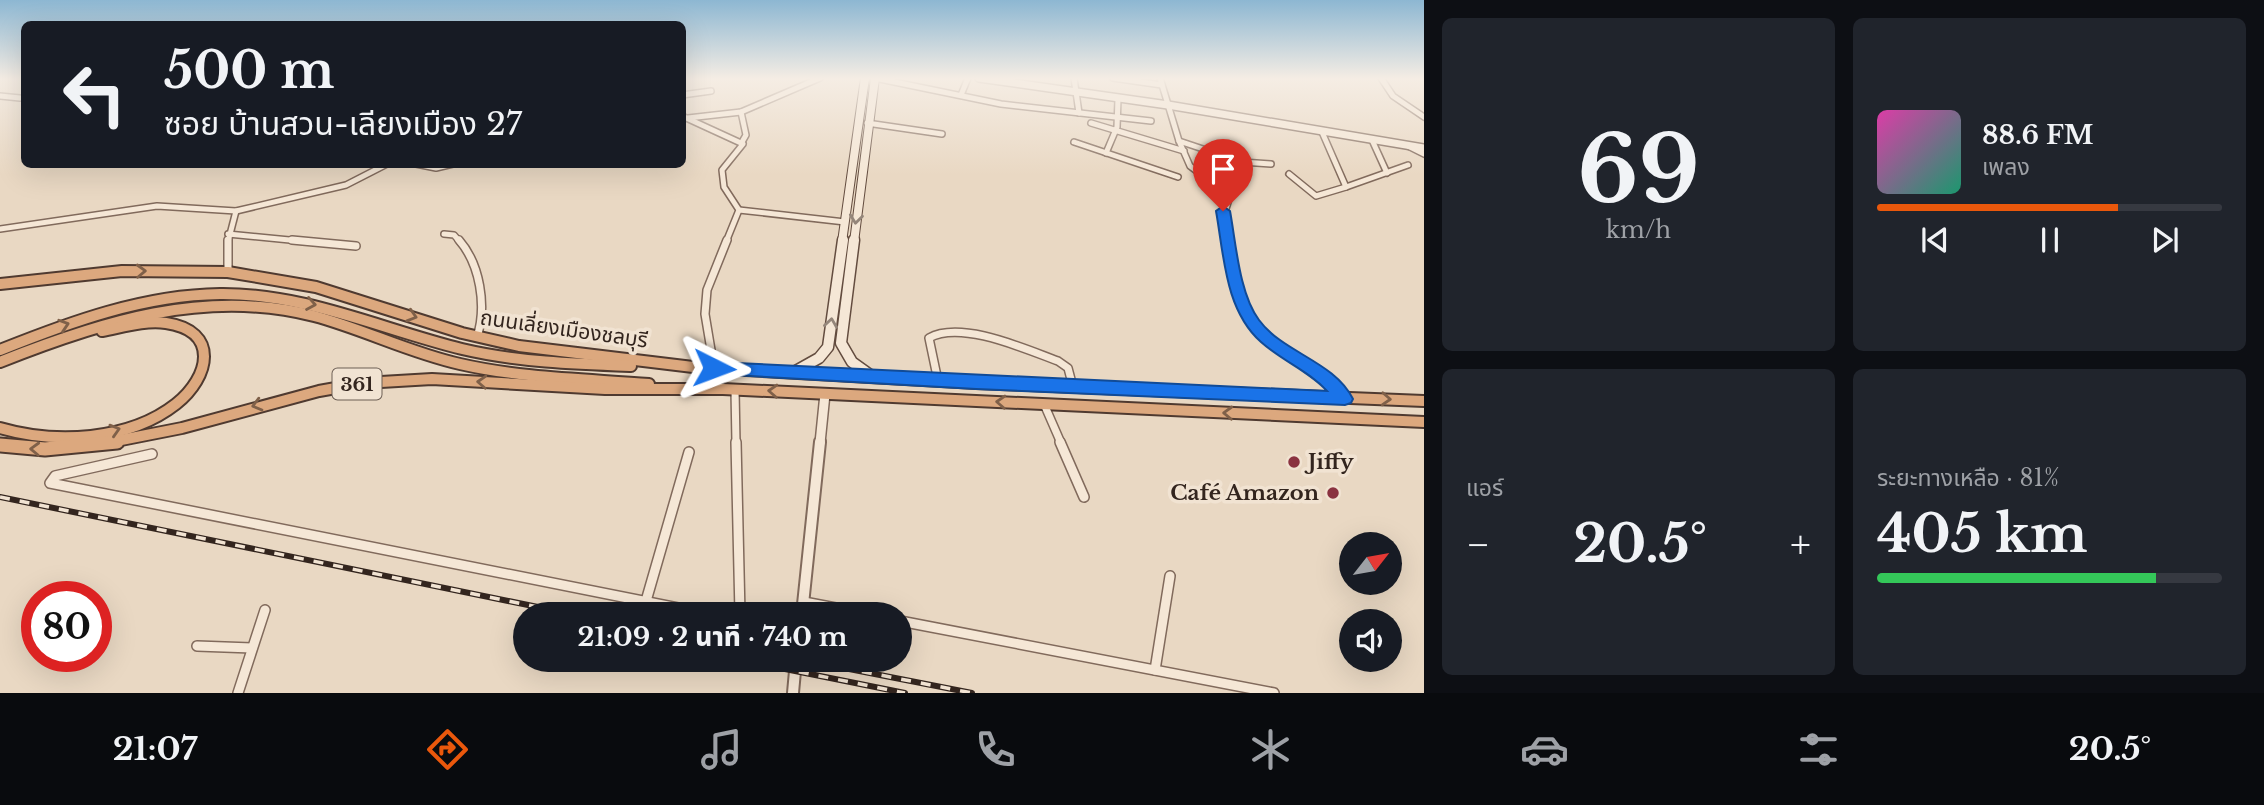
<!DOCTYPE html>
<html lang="th">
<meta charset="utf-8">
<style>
body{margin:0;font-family:"Libre Baskerville","Noto Sans Thai",serif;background:#20242c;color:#f1f3f6;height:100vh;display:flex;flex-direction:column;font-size:26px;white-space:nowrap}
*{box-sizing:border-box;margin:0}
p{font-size:23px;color:#9ea1a6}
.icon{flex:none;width:38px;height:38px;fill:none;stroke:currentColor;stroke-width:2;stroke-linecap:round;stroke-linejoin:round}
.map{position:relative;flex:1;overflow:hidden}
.side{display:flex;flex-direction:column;gap:18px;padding:18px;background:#0d0f14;width:840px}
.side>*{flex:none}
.top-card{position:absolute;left:21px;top:21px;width:665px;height:147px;border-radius:10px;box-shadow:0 7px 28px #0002;background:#171b24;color:#f1f3f6;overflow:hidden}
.needle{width:46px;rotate:59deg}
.buttons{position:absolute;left:1339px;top:532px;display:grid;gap:14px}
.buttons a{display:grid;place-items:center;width:63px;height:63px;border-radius:50%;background:#171b24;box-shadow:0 7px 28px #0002;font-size:35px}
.speed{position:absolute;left:21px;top:581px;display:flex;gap:14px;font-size:35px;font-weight:700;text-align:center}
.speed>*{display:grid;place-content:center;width:91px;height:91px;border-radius:50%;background:#171b24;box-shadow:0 7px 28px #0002;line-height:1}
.speed .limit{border:10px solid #d22;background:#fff;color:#111}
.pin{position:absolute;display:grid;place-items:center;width:60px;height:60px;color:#fff;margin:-72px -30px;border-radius:50% 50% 50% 0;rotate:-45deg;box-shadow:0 0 7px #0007}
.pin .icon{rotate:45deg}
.me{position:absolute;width:77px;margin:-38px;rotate:93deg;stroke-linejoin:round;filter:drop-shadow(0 0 5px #0008)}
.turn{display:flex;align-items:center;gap:24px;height:147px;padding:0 28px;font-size:32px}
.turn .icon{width:91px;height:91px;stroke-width:2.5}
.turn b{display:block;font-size:49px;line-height:60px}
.big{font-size:52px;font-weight:800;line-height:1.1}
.side .tile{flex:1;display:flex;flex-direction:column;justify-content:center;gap:10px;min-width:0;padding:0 24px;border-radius:10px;background:#20242c}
.side .dial{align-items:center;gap:0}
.dial b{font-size:91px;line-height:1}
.song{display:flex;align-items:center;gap:21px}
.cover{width:84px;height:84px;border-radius:10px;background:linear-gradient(135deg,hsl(320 70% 55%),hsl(160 70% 35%))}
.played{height:7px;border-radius:4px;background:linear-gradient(90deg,#ea580c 70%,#363941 70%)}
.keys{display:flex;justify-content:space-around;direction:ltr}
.heat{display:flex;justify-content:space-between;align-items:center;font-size:38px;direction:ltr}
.charge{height:10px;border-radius:5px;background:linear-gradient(90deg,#34c759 81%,#363941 0)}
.side .tiles{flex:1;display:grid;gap:18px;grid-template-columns:repeat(2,1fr)}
.trip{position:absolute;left:513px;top:602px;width:399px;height:70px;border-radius:35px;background:#171b24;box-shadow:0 7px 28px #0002;font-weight:800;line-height:70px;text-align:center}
.tab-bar{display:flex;height:112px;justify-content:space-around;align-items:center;background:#090b0e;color:#9ea1a6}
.tab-bar .icon{width:49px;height:49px}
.tab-bar .on{color:#ea580c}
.tab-bar b{font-size:32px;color:#f1f3f6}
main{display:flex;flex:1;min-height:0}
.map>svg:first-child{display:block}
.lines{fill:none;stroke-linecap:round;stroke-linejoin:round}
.minor-far2-casing{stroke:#816a5c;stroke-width:8}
.minor-far1-casing{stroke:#816a5c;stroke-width:10}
.minor-casing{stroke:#816a5c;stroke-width:12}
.tertiary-far2-casing{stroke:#816a5c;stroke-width:10}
.tertiary-far1-casing{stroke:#816a5c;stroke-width:12}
.tertiary-casing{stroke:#816a5c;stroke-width:14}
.secondary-far1-casing{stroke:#634c3f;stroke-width:10}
.secondary-casing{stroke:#634c3f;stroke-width:13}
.trunk-far1-casing{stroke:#4f3a30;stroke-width:14}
.trunk-casing{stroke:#4f3a30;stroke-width:17}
.minor-far2{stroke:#f5e7d6;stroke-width:5}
.minor-far1{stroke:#f5e7d6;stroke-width:7}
.minor{stroke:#f5e7d6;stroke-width:9}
.tertiary-far2{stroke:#f5e7d6;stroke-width:7}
.tertiary-far1{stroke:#f5e7d6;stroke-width:9}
.tertiary{stroke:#f5e7d6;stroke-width:10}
.secondary-far1{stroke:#f5e7d6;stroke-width:8}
.secondary{stroke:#f5e7d6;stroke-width:10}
.trunk-far1{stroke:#dca87e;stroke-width:10}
.trunk{stroke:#dca87e;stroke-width:13}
.rail-casing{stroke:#33251e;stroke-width:6}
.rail{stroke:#f1e3d2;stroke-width:3.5;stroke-dasharray:10;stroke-linecap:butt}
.oneway{stroke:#94867a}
.oneway2{stroke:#7f6049}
.route{fill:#1a73e8;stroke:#114b97;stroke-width:2}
.poi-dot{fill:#8a3240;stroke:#f1e3d2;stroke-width:2.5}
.labels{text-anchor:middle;stroke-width:7;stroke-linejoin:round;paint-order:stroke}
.shield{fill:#f1e3d2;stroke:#6c5e54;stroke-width:2}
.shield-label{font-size:19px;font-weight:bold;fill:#33251e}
.street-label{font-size:21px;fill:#33251e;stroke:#f1e3d2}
.poi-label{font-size:21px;font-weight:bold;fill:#33251e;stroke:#f1e3d2;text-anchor:start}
</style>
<main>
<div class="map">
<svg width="1424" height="693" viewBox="0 0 1424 693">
<rect width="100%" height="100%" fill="#e9d8c3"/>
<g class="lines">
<defs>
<g id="minor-far2">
<path d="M875,78l126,26 150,17"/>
<path d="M1074,78l5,35"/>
<path d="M1113,78l49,7"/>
<path d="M1160,78l19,63 11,25 40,30 -6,19 5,27"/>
<path d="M1381,78l12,18 31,21"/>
<path d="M682,95l29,-4"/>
<path d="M961,95l7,-17"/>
<path d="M0,96l20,2"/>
<path d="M741,112l5,23 -4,7"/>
<path d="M682,116l61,28 -21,26 2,17 15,23 -13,32"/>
<path d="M688,118l53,-6 79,-34"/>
<path d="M867,123l75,11"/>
<path d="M1091,123l93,28"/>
<path d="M1322,132l24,55 62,-22"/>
<path d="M1372,140l15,33"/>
<path d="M1179,141l63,21 29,2"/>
<path d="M1074,142l104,35"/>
<path d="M1408,146l16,8"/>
<path d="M1106,153l11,-26 1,-28"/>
<path d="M416,164l20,4 17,-4"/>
<path d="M1289,174l27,22 30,-9"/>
<path d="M739,210l106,12"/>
<path d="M0,229l157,-23 79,5 110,-26 41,-21"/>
<path d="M228,234l82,8"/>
<path d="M444,234l10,1 6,7"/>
<path d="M228,242l8,-31"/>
</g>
<g id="minor-far1">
<path d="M228,240v32"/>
<path d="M292,240l64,6"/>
<path d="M459,240c21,24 28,66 18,97"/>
<path d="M1228,240c4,20 4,41 12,59 18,45 69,66 103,98"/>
<path d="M714,368l-9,-54 2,-24 20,-50"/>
<path d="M938,381l-9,-43c32,-18 96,11 129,23l10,7 5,19"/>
<path d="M735,390l1,53"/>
<path d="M1044,404l17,39"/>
</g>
<g id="minor">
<path d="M736,442l4,172"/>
<path d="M1060,442l24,55"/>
<path d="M152,454l-97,22 -5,7 658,131"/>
<path d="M646,601l43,-149"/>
<path d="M804,602l63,12"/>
<path d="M900,621l374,72"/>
<path d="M197,646l55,2"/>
<path d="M1155,670l15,-94"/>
<path d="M238,693l27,-83"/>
</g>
<path id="tertiary-far2" d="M979,78l189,27 256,43"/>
<path id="tertiary-far1" d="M820,443l5,-49"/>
<g id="tertiary">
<path d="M802,614l18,-172"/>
<path d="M793,693l3,-33"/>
</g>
<g id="secondary-far1">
<path d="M842,242l23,-164"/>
<path d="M854,242l21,-164"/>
</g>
<g id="secondary">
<path d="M854,240l-13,103 11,19 21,15"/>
<path d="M794,372l25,-14 9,-11 15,-107"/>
</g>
<g id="trunk-far1">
<path d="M0,284l122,-13 106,1 88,15 146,46 57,13 174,21 283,16 448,18"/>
<path d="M0,350c70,-28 143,-55 220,-56 85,-1 161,35 242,55 55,13 113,15 169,17"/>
<path d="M0,362c100,-40 206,-74 314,-46 49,13 96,37 146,48 61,14 126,15 189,20"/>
<path d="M0,428c55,16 129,13 176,-24 34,-27 44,-73 -10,-81 -21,-3 -43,4 -64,8"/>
<path d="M106,443l76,-15 137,-37 45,-8 68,-4 173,10h118l701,33"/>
</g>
<path id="trunk" d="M0,445l45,4 72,-7"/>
</defs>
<use href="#minor-far2" class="minor-far2-casing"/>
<use href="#minor-far1" class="minor-far1-casing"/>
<use href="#minor" class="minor-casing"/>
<use href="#tertiary-far2" class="tertiary-far2-casing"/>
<use href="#tertiary-far1" class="tertiary-far1-casing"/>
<use href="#tertiary" class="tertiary-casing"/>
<use href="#secondary-far1" class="secondary-far1-casing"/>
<use href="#secondary" class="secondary-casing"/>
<use href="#trunk-far1" class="trunk-far1-casing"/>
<use href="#trunk" class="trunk-casing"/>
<use href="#minor-far2" class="minor-far2"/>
<use href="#minor-far1" class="minor-far1"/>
<use href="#minor" class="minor"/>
<use href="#tertiary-far2" class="tertiary-far2"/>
<use href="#tertiary-far1" class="tertiary-far1"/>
<use href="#tertiary" class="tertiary"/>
<use href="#secondary-far1" class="secondary-far1"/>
<use href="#secondary" class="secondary"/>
<use href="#trunk-far1" class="trunk-far1"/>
<use href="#trunk" class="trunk"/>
<defs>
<g id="rail">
<path d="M0,497l572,117"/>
<path d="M740,660l165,33"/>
<path d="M803,660l169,33"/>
</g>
</defs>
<use href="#rail" class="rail-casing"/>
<use href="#rail" class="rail"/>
</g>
<defs><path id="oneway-chevron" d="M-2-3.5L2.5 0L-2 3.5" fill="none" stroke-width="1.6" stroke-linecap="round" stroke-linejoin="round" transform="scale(1.75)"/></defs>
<g class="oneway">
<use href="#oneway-chevron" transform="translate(856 219) rotate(97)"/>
<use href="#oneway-chevron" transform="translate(831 323) rotate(-82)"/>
</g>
<g class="oneway2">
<use href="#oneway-chevron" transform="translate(141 271) rotate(-2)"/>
<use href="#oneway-chevron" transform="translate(311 304) rotate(10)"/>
<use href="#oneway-chevron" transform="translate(412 316) rotate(17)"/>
<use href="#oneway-chevron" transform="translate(64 325) rotate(-18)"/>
<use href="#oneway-chevron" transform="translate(482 382) rotate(-177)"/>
<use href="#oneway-chevron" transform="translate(773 391) rotate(-177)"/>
<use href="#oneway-chevron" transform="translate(1386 399) rotate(3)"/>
<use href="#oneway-chevron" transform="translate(1001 402) rotate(-177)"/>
<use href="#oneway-chevron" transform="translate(257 405) rotate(165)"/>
<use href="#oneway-chevron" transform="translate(1228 413) rotate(-178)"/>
<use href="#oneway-chevron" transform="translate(115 430) rotate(-17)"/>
<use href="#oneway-chevron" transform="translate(35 449) rotate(-178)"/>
</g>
<linearGradient id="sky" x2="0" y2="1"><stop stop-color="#8db7d2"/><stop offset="0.45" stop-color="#f5ede4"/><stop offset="1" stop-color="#f5ede4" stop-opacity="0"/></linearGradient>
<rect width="1424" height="175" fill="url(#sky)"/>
<path class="route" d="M1223,206l7,5c6,32 9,82 29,109 24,33 75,41 94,79l-2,4 -6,2 -369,-16 -262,-15 -8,-6 8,-6 613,29c-18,-20 -45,-30 -66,-49 -36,-32 -37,-86 -45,-131z"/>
<g class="poi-dot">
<circle cx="1294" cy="462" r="7"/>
<circle cx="1333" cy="493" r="7"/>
</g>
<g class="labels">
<rect class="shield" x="332.5" y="368.5" width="49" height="31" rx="5"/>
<g class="shield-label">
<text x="357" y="391">361</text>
</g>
<g class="street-label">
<text transform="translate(564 329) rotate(8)" y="7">ถนนเลี่ยงเมืองชลบุรี</text>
</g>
<g class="poi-label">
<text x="1308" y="469">Jiffy</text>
<text x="1319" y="500" text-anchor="end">Café Amazon</text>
</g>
</g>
</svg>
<div class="buttons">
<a><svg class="needle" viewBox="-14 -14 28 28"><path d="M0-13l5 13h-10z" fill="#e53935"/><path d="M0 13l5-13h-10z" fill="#9ea1a6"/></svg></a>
<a><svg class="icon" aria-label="sound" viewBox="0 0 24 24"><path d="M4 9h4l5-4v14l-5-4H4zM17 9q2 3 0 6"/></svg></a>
</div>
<div class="speed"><div class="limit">80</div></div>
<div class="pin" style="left:1223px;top:211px;background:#d93025"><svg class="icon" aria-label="arrive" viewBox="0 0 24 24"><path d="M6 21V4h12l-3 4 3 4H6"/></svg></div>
<svg class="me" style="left:714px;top:368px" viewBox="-20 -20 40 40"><path d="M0-17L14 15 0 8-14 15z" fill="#1a73e8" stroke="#fff" stroke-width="4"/></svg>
<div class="trip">21:09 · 2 นาที · 740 m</div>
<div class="top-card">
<div class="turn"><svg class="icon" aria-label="left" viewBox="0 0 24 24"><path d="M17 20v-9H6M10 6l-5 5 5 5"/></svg><div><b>500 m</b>ซอย บ้านสวน-เลียงเมือง 27</div></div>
</div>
</div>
<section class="side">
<div class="tiles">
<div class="tile dial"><b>69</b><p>km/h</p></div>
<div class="tile">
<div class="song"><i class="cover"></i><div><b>88.6 FM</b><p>เพลง</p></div></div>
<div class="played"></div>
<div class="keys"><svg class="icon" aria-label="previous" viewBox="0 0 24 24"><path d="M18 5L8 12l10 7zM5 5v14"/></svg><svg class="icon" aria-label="pause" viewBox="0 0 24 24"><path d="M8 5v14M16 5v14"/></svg><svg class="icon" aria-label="next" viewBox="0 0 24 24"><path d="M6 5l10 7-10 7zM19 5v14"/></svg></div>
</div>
<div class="tile"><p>แอร์</p>
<div class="heat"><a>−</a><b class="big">20.5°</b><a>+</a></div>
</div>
<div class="tile"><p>ระยะทางเหลือ · 81%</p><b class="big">405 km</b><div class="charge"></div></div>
</div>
</section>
</main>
<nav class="tab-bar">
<b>21:07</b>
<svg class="icon on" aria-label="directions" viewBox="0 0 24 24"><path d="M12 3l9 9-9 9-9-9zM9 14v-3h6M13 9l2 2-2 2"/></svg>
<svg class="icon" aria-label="music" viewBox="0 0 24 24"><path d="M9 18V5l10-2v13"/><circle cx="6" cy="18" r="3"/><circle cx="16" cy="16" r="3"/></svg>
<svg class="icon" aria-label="phone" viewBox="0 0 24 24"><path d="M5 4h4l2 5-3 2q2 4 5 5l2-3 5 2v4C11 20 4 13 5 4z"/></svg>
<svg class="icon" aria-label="climate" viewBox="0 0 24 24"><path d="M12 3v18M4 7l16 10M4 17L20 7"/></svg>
<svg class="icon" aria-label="car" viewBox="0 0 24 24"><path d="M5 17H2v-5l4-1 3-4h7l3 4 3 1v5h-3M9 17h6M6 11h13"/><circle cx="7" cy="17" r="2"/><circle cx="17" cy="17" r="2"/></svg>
<svg class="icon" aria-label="filters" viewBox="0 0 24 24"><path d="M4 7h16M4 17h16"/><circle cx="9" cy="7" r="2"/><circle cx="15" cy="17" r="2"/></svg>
<b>20.5°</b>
</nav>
